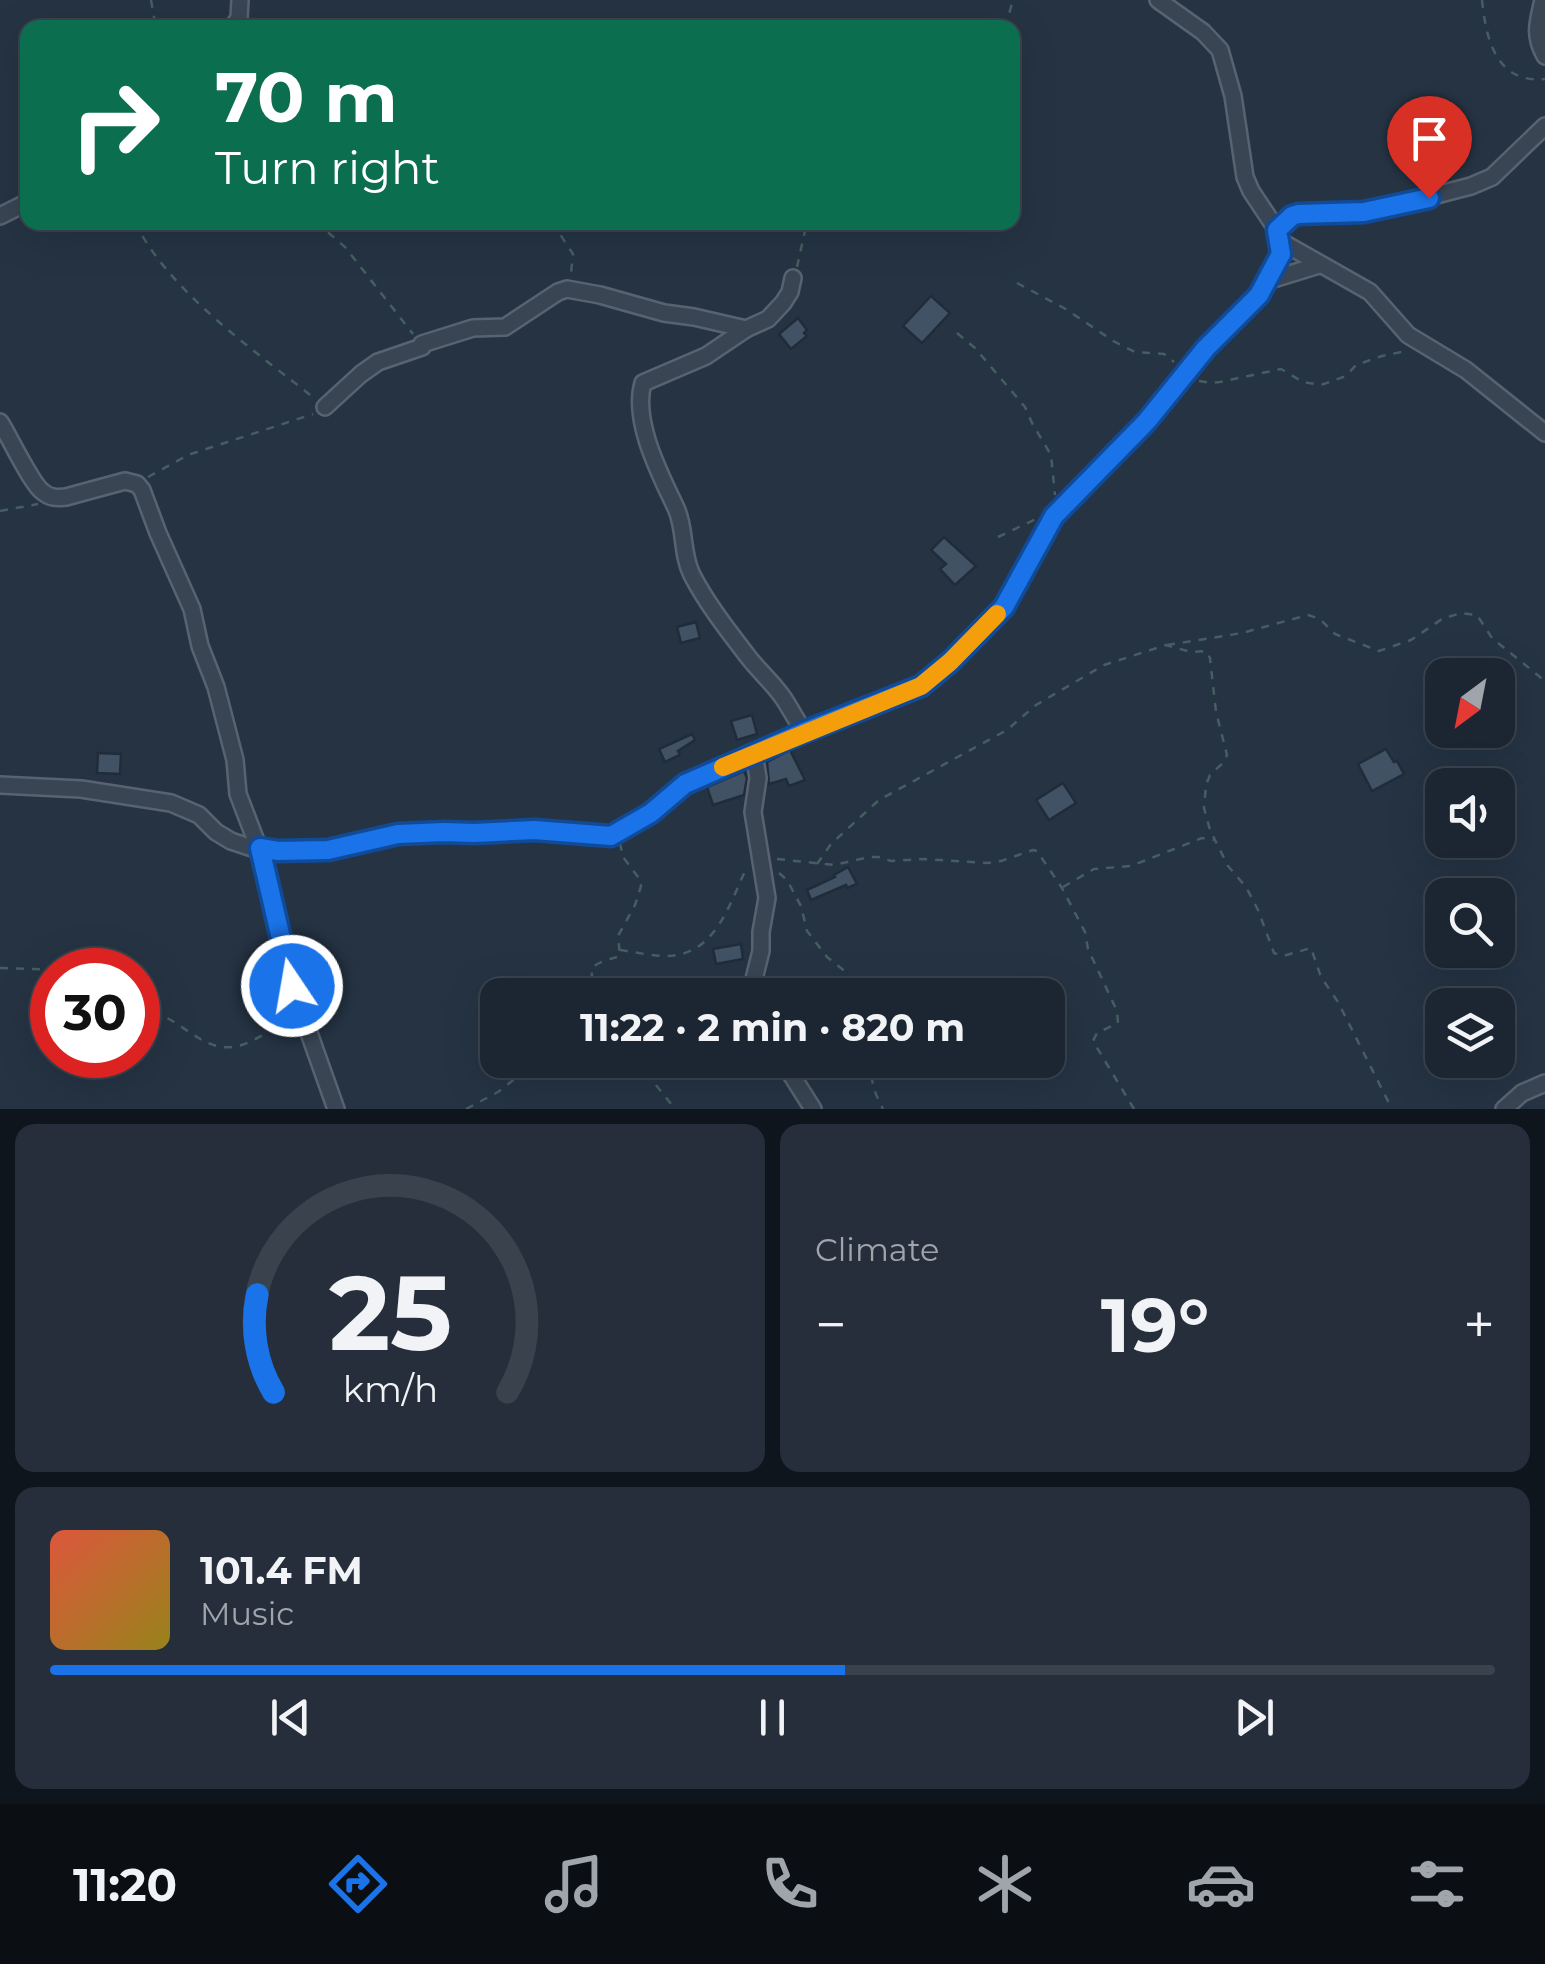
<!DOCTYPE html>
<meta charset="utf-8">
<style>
body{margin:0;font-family:Montserrat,sans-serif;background:#252e3a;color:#f1f3f6;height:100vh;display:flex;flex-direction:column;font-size:38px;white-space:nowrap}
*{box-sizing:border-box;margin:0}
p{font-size:32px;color:#a0a5ac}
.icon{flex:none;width:55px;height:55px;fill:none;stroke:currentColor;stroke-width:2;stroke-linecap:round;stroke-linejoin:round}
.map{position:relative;height:1109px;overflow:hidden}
.sheet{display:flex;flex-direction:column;gap:15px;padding:15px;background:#0f151c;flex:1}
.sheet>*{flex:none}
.banner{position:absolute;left:20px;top:20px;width:1000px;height:210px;border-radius:20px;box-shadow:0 10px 40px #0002,0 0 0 2px #3a434d;background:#0b6e4f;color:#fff;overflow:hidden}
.needle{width:65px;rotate:212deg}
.tools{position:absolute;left:1425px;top:658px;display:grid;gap:20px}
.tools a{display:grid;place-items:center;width:90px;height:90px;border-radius:20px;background:#1c2632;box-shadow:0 10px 40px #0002,0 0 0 2px #3a434d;font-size:50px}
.speed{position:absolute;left:30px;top:948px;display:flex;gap:20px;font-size:50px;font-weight:700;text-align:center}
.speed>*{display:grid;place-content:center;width:130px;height:130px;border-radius:50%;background:#1c2632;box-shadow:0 10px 40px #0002,0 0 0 2px #3a434d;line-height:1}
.speed .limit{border:15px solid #d22;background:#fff;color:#111}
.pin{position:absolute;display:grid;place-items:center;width:85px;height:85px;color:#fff;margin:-102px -42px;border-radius:50% 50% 50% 0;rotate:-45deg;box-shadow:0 0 10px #0007}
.pin .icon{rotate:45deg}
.me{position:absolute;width:110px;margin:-55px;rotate:348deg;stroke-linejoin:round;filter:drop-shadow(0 0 8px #0008)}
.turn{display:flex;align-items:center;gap:35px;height:210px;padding:0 30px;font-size:45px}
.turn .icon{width:130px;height:130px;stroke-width:2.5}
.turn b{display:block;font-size:70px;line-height:85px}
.big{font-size:75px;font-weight:700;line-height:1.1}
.sheet .card{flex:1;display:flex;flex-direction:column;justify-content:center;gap:15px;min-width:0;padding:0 35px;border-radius:20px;background:#252e3a}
.sheet .dial{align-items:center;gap:0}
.dial svg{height:260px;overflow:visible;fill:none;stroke:#3a434d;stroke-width:7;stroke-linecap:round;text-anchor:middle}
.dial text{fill:#f1f3f6;stroke:none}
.song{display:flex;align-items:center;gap:30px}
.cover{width:120px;height:120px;border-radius:15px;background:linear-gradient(135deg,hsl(10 70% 55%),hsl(50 70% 35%))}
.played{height:10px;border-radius:5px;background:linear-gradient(90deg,#1a73e8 55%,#3a434d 55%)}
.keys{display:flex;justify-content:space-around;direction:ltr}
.heat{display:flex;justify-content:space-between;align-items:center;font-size:55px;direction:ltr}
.sheet .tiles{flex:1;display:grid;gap:15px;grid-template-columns:1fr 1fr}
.card:last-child{grid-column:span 2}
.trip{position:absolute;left:480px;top:978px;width:585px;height:100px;border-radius:20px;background:#1c2632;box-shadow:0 10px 40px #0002,0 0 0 2px #3a434d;font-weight:700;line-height:100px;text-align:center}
.tab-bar{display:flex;height:160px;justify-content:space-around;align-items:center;background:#0b0f14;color:#a0a5ac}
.tab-bar .icon{width:70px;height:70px}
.tab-bar .selected{color:#1a73e8}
.tab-bar b{font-size:45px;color:#f1f3f6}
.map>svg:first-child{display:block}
.building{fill:#405263;stroke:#202c3a;stroke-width:2.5}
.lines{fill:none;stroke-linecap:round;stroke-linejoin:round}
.minor-casing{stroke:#576370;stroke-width:20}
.path{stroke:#455f61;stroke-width:2.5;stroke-dasharray:8 8;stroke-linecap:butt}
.minor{stroke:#394553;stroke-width:15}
.route-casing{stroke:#114b97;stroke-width:25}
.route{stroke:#1a73e8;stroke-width:18}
.slow{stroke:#f59e0b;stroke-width:18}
</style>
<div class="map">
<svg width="1545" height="1109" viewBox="0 0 1545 1109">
<rect width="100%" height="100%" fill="#253343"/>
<g class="building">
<path d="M931,296l19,17 -28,30 -19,-17z"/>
<path d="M798,318l9,12 -3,3 3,3 -16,13 -12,-15z"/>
<path d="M944,537l32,29 -21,19 -15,-16 6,-5 -15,-14z"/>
<path d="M696,622l4,16 -19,5 -4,-16z"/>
<path d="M752,715l5,19 -20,6 -6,-19z"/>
<path d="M692,734l3,6 -17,11 2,4 -15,7 -6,-13z"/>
<path d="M1386,749l8,13 3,-1 7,13 -32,17 -14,-27z"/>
<path d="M790,750l15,30 -16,6 -3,-7 -17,5 -2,-22z"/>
<path d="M98,753l23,1 -1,20 -23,-1z"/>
<path d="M744,771l3,7 -3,17 -31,10 -6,-18z"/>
<path d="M1063,783l13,20 -27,17 -13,-20z"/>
<path d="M848,867l9,17 -10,4 -1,-3 -35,15 -4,-10 28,-13 -1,-2z"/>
<path d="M741,944l2,15 -27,5 -3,-15z"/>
</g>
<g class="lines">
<defs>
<g id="minor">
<path d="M1543,0c-5,22 -10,35 2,56"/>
<path d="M232,28l7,-10 1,-18"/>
<path d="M0,216l28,-14"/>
<path d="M1277,230l15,-15 6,-1 66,-2 30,-6 77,-20 21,-9 53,-51"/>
<path d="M1280,241l90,51 38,43 58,35 79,63"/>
<path d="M793,278l-3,14 -7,11 -15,16 -22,10 -40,27 -63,27c-11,38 17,91 33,125 10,22 5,45 16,67 15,29 37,57 57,83 11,14 25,26 35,41 7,11 13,22 20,33"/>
<path d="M1267,281l52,-16"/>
<path d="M325,407l36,-33 17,-12 44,-15v-3l51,-16 32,-1 53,-35 9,-3 33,6 64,18 30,4 52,12"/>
<path d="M0,422c9,14 32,63 43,70 7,6 14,6 23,5l59,-16 12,3 5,6 16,43 34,76 8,37 16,41 19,73 3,34 23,60 31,131 44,124"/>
<path d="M0,785l81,4 90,14 28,12 17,17 15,9 21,7 26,3 49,-1 71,-16 46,-2 30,1 60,-3 72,7 45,-24 34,-29 119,-52 117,-46 29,-23 53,-56 51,-91 93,-95 59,-73 53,-53 22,-41 -4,-24 -26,-39 -6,-14 -12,-81 -13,-46 -17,-18 -45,-32"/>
<path d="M750,995l11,-44v-19l6,-34 -14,-86 5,-34 -4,-25"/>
<path d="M782,1060l31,49"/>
<path d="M1504,1109l18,-16 23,-10"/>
</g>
</defs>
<use href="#minor" class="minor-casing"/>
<g class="path">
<path d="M151,0l5,28"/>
<path d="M1482,0c4,39 14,84 63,79"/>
<path d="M1005,28l8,-28"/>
<path d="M135,222c33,69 120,129 179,176"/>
<path d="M316,222l29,25 68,87"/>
<path d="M552,222l21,32 -2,19"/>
<path d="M797,267l10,-45"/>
<path d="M1017,283l47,25 51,34 20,10 29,2 10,8"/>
<path d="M957,333l18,15 50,59 7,16 19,32 4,40"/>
<path d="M1199,381l12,2 9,-1 61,-13 22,13 18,3 25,-9 10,-11 26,-9 24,-5"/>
<path d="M148,477l40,-22 125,-41"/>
<path d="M0,511l38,-7"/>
<path d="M998,537l38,-18"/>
<path d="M1167,645l75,-12 66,-18 12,4 15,15 44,17 32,-11 31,-21 19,-6 16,2 15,23 53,43"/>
<path d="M777,859l57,6 35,-8h9l13,4 33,-2 63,4 14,-2 32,-11 4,1 25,37 23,44 3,17 29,62 1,12 -21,10 -4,8 41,68"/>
<path d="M817,864l14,-20 48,-44 128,-70 29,-25 68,-40 62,-20 25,7 15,-1 4,7 6,54 11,43 -3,7 -14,13 -4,10 -2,23 6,22 18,36 18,21 12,23 16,43 9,3 28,-8 10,29 17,25 54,107"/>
<path d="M779,873l8,7 14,26 6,25 20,26 20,16 9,22"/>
<path d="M1063,887l31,-18 37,-3 71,-28 12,2"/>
<path d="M620,950c15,2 31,6 46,6 49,0 63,-51 80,-87"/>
<path d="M0,968l60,2"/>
<path d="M600,995c-16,-30 -9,-30 20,-39l-2,-20 17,-31 6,-19v-5l-18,-24 -3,-14"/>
<path d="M138,1006c10,3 20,7 29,12 23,12 43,35 71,28 19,-5 32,-17 50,-24"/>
<path d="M636,1060l39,49"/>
<path d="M873,1060c-4,19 1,32 10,49"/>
<path d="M466,1109l32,-17 41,-32"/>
</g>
<use href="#minor" class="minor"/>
</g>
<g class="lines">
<defs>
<path id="route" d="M292,986l-32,-138 18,3 50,-1 70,-16 46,-2 30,1 60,-3 77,6 40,-23 34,-29 119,-52 117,-46 29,-24 54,-55 50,-91 93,-95 59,-73 53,-53 22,-41 -4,-24 15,-14 6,-2 66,-2 65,-14"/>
</defs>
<use href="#route" class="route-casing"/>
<use href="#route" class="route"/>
<path class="slow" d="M723,767l198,-81 29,-24 47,-48"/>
</g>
</svg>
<div class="tools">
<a><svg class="needle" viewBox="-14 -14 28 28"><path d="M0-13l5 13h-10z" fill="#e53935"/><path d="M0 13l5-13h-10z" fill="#a0a5ac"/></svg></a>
<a><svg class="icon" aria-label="sound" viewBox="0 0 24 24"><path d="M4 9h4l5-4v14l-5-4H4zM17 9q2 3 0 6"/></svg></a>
<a><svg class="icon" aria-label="search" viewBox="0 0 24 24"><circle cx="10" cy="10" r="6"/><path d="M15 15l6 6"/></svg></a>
<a><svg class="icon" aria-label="layers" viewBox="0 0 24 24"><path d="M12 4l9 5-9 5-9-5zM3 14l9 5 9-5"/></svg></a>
</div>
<div class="speed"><div class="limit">30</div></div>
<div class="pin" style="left:1429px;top:198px;background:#d93025"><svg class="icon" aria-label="arrive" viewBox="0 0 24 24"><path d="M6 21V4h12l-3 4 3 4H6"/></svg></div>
<svg class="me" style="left:292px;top:986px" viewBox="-20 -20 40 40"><circle r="17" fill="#1a73e8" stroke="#fff" stroke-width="3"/><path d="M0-11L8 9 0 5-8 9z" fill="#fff"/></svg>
<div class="trip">11:22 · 2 min · 820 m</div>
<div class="banner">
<div class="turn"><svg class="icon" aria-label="right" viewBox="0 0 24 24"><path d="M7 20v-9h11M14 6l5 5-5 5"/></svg><div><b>70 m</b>Turn right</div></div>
</div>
</div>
<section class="sheet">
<div class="tiles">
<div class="card dial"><svg viewBox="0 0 100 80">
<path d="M14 69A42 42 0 1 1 86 69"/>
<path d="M14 69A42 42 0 0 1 9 39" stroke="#1a73e8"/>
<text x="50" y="56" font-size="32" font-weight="700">25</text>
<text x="50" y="72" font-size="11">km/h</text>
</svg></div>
<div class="card"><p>Climate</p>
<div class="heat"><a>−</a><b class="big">19°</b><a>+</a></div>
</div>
<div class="card">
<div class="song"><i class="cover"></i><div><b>101.4 FM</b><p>Music</p></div></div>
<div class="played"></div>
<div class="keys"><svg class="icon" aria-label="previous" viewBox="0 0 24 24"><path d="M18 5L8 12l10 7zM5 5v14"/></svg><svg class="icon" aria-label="pause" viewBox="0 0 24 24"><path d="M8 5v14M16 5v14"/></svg><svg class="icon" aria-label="next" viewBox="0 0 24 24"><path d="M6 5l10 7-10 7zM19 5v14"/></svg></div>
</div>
</div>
</section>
<nav class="tab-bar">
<b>11:20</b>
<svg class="icon selected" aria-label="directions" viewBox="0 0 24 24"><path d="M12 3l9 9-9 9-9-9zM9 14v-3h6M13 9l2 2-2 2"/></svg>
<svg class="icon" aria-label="music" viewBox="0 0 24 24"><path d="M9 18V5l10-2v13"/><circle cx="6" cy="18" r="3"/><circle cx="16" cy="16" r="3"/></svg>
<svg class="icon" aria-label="phone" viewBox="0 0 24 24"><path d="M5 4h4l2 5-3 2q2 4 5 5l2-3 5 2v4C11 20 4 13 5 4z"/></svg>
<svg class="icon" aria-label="climate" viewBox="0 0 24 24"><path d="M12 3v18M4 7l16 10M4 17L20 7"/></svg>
<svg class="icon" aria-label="car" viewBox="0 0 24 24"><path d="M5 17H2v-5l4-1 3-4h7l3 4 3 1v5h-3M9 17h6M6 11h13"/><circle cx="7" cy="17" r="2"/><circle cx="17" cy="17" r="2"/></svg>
<svg class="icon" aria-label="filters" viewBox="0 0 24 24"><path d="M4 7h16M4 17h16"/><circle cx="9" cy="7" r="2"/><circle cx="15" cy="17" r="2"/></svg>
</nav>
